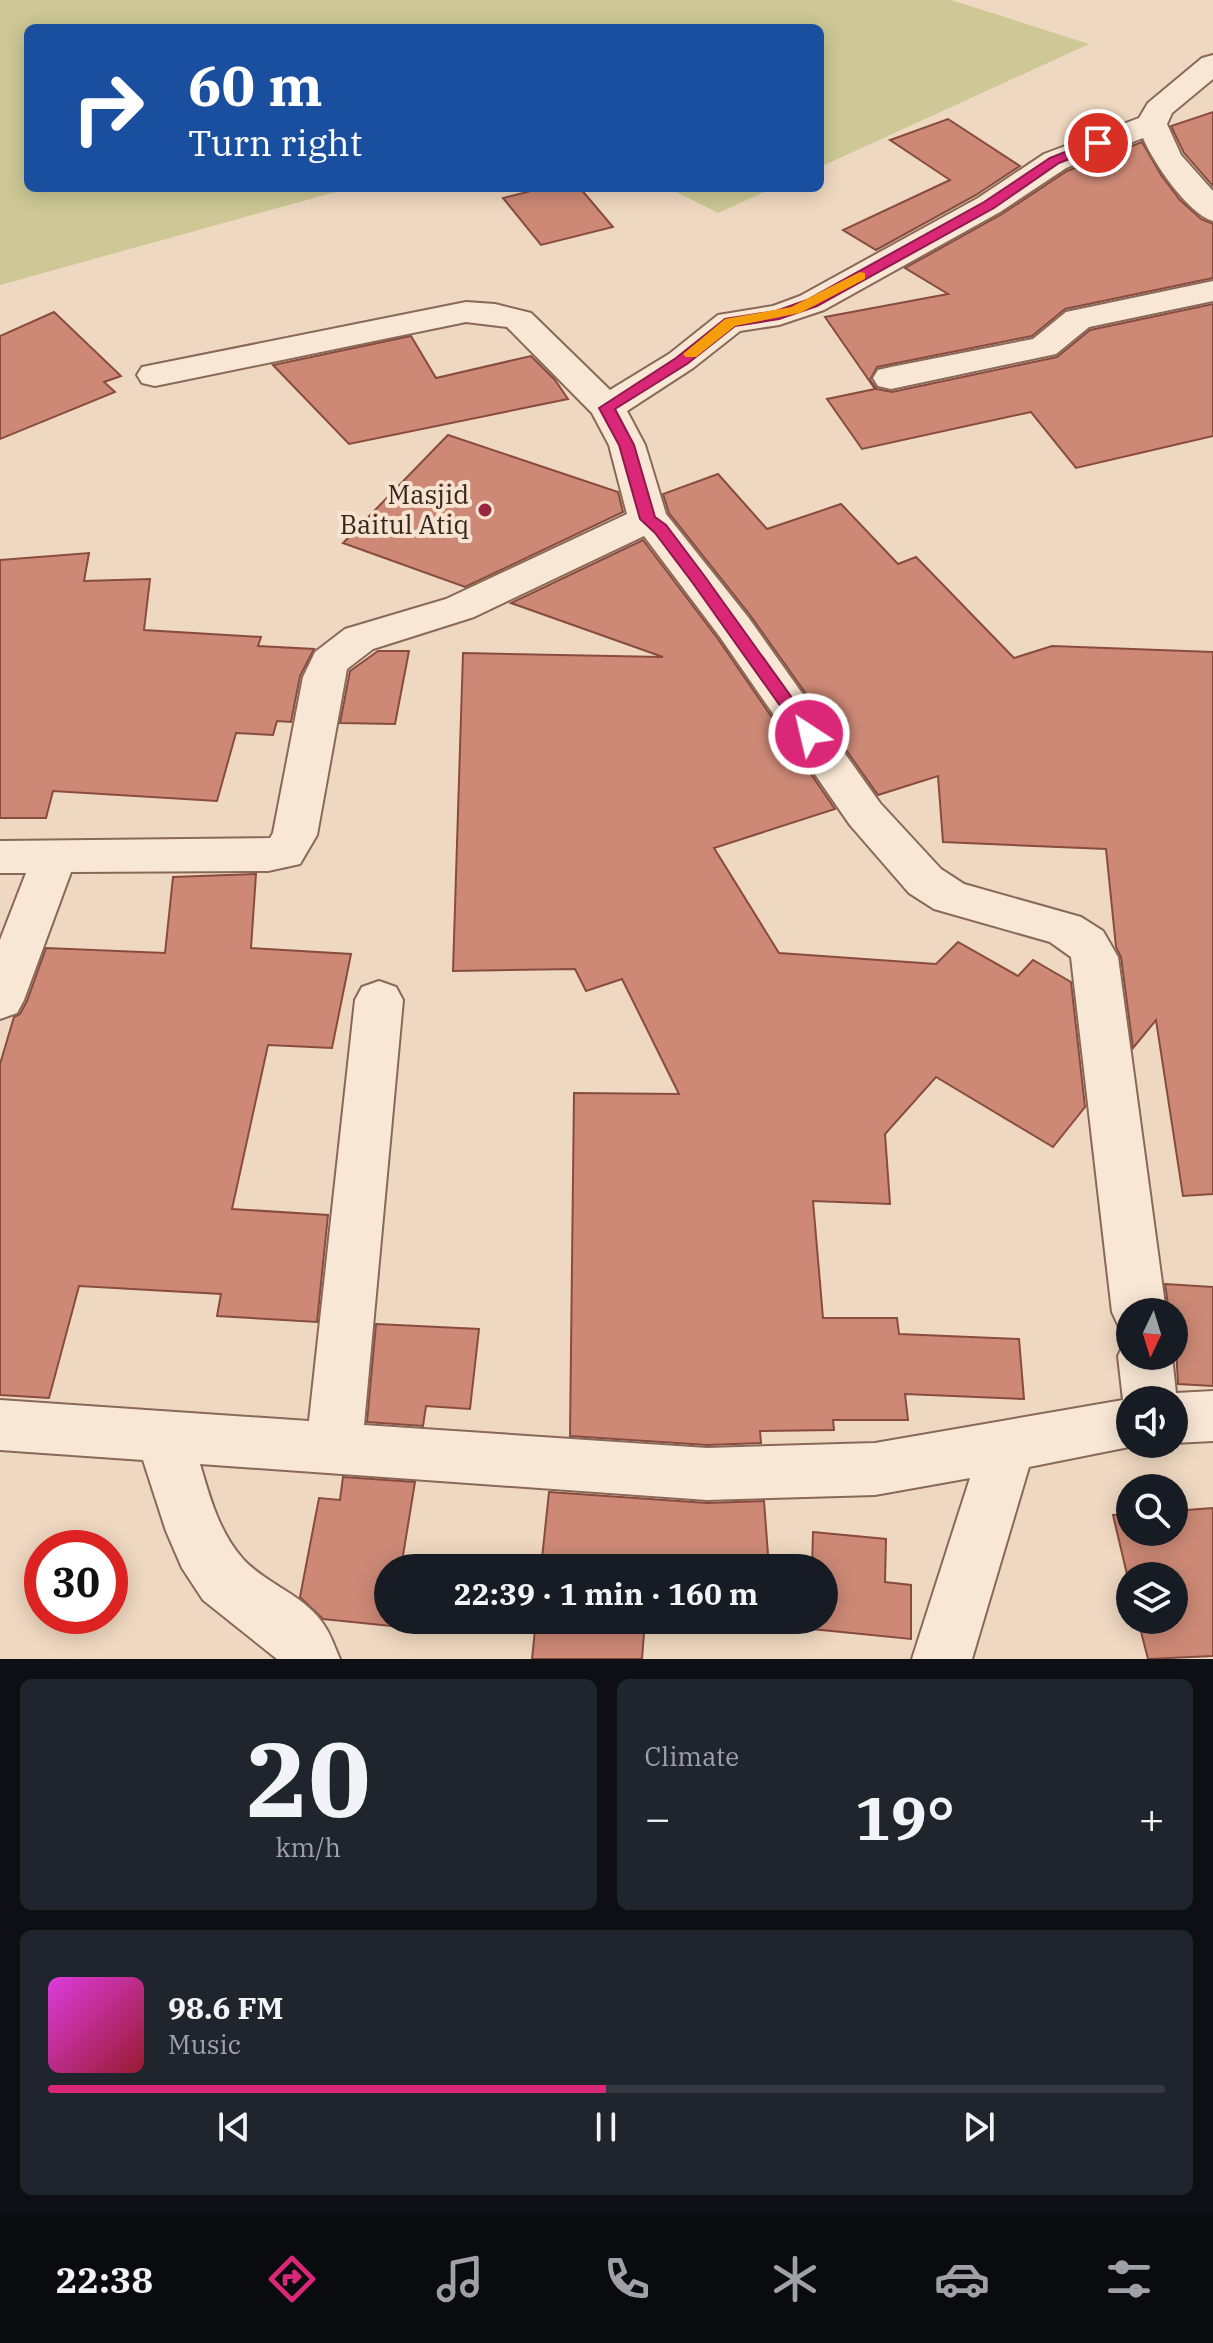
<!DOCTYPE html>
<meta charset="utf-8">
<style>
body{margin:0;font-family:"IBM Plex Serif",serif;background:#20242c;color:#f1f3f6;height:100vh;display:flex;flex-direction:column;font-size:30px;white-space:nowrap}
*{box-sizing:border-box;margin:0}
p{font-size:26px;color:#9ea1a6}
.icon{flex:none;width:44px;height:44px;fill:none;stroke:currentColor;stroke-width:2;stroke-linecap:round;stroke-linejoin:round}
.map{position:relative;height:1659px;overflow:hidden}
.sheet{display:flex;flex-direction:column;gap:20px;padding:20px;background:#0d0f14;flex:1}
.sheet>*{flex:none}
.top-card{position:absolute;left:24px;top:24px;width:800px;height:168px;border-radius:12px;box-shadow:0 4px 20px #0003;background:#1a4fa0;color:#fff;overflow:hidden}
.needle{width:52px;rotate:184deg}
.fabs{position:absolute;left:1116px;top:1298px;display:grid;gap:16px}
.fabs a{display:grid;place-items:center;width:72px;height:72px;border-radius:50%;background:#171b24;box-shadow:0 4px 20px #0003;font-size:40px}
.speed{position:absolute;left:24px;top:1530px;display:flex;gap:16px;font-size:40px;font-weight:700;text-align:center}
.speed>*{display:grid;place-content:center;width:104px;height:104px;border-radius:50%;background:#171b24;box-shadow:0 4px 20px #0003;line-height:1}
.speed .limit{border:12px solid #d22;background:#fff;color:#111}
.pin{position:absolute;display:grid;place-items:center;width:68px;height:68px;color:#fff;margin:-34px;border:4px solid #fff;border-radius:50%;box-shadow:0 2px 8px #0007}
.me{position:absolute;width:88px;margin:-44px;rotate:325deg;stroke-linejoin:round;filter:drop-shadow(0 0 6px #0008)}
.turn{display:flex;align-items:center;gap:28px;height:168px;padding:0 32px;font-size:36px}
.turn .icon{width:104px;height:104px;stroke-width:2.5}
.turn b{display:block;font-size:56px;line-height:68px}
.big{font-size:60px;font-weight:800;line-height:1.1}
.sheet .tile{flex:1;display:flex;flex-direction:column;justify-content:center;gap:12px;min-width:0;padding:0 28px;border-radius:12px;background:#20242c}
.sheet .dial{align-items:center;gap:0}
.dial b{font-size:104px;line-height:1}
.song{display:flex;align-items:center;gap:24px}
.cover{width:96px;height:96px;border-radius:12px;background:linear-gradient(135deg,hsl(300 70% 55%),hsl(350 70% 35%))}
.played{height:8px;border-radius:4px;background:linear-gradient(90deg,#db2777 50%,#363941 50%)}
.keys{display:flex;justify-content:space-around;direction:ltr}
.heat{display:flex;justify-content:space-between;align-items:center;font-size:44px;direction:ltr}
.sheet .tiles{flex:1;display:grid;gap:20px;grid-template-columns:1fr 1fr}
.tile:last-child{grid-column:span 2}
.trip{position:absolute;left:374px;top:1554px;width:464px;height:80px;border-radius:40px;background:#171b24;box-shadow:0 4px 20px #0003;font-weight:800;line-height:80px;text-align:center}
.tab-bar{display:flex;height:128px;justify-content:space-around;align-items:center;background:#090b0e;color:#9ea1a6}
.tab-bar .icon{width:56px;height:56px}
.tab-bar .on{color:#db2777}
.tab-bar b{font-size:36px;color:#f1f3f6}
.map>svg:first-child{display:block}
.green{fill:#cdc895}
.building{fill:#cd8976;stroke:#884c3e;stroke-width:2}
.lines{fill:none;stroke-linecap:round;stroke-linejoin:round}
.minor-casing{stroke:#886858;stroke-width:4}
.minor{fill:#f9e7d5;fill-rule:evenodd}
.route{fill:#db2777;stroke:#8e194d;stroke-width:2}
.slow{fill:#f59e0b}
.poi-dot{fill:#98273f;stroke:#f6e4d1;stroke-width:3}
.labels{text-anchor:middle;stroke-width:8;stroke-linejoin:round;paint-order:stroke}
.poi-label{font-size:26px;fill:#38251d;stroke:#f6e4d1;text-anchor:end}
</style>
<div class="map">
<svg width="1213" height="1659" viewBox="0 0 1213 1659">
<rect width="100%" height="100%" fill="#efd8c1"/>
<g class="green">
<path d="M0,0h951l138,44 -269,123v-139h-792v160h322l-350,97z"/>
<path d="M669,188h104l-55,25z"/>
</g>
<g class="building">
<path d="M1213,112v74l-29,-33 -13,-27z"/>
<path d="M948,119l72,47 -44,29 -100,55 -33,-20 107,-50 -60,-40z"/>
<path d="M1142,142l19,33 19,25 21,19 12,5v54l-148,31 -33,27 -155,31 -7,13 7,9 15,3 165,-35 33,-27 123,-26v132l-137,32 -45,-56 -169,37 -35,-50 48,-10 -50,-72 123,-23 -43,-26 97,-54 65,-43z"/>
<path d="M543,188h37l33,39 -72,18 -38,-47z"/>
<path d="M54,312l67,64 -17,6 11,10 -115,47v-103z"/>
<path d="M411,336l25,42 95,-22 24,24 13,19 -219,45 -76,-79z"/>
<path d="M448,435l170,57 5,20 -158,75 -122,-44z"/>
<path d="M718,474l49,55 74,-25 57,60 18,-7 98,101 38,-12 161,6v542l-30,2 -27,-176 -23,28 -12,-91 -5,-10 -10,-98 -163,-7 -5,-66 -60,19 -128,-180 -81,-102 -6,-19z"/>
<path d="M643,540l75,99 117,170 -121,39 65,105 157,11 22,-22 60,34 15,-16 38,22 14,125 -32,40 -117,-70 -51,57 5,70 -77,-3 10,117h74l2,16 120,5 5,60 -119,-5 3,26h-75l1,10 -74,1 1,12 -54,2 -137,-9 4,-343 105,1 -57,-115 -36,12 -11,-22 -122,2 10,-318 200,4 -152,-54z"/>
<path d="M89,553l-5,28 66,-2 -6,51 117,7 -3,9 56,3 -14,27 -9,46 -14,-1 -4,14 -37,-2 -19,68 -164,-10 -7,27h-46v-258z"/>
<path d="M378,651h31l-14,73 -55,-1 10,-52z"/>
<path d="M256,874l-5,74 100,6 -19,94 -64,-3 -36,164 96,6 -11,107 -100,-6 4,-22 -142,-8 -30,112 -49,-3v-331l14,-47 6,-3 7,-13 19,-53 119,5 8,-76z"/>
<path d="M1165,1284l48,3v99l-35,-2 -4,-72h-5z"/>
<path d="M376,1324l103,5 -9,80 -44,-3 -3,20 -56,-4z"/>
<path d="M343,1477l72,5 -14,86h-13v52h4l-1,6 -68,-7 -23,-22 19,-99 21,2z"/>
<path d="M549,1492l158,11 57,-2 5,67h-228z"/>
<path d="M1213,1508v148l-65,3 -10,-39h36v-44h-44v11l-17,-72 17,-1v18h44v-21z"/>
<path d="M813,1532l73,7 -1,43 26,3v54l-99,-10v-9h12v-52h-12z"/>
<path d="M536,1620h109l-3,39h-110z"/>
</g>
<g class="lines">
<defs>
<g id="minor">
<path d="M1213,55v24l-41,34 -5,11 14,31 32,36v30c-25,-7 -60,-59 -70,-83l-77,30 -66,44 -176,98 -45,15 -39,6 -47,37 -66,43 18,34 21,69 82,103 132,186 61,66 23,15 117,33 22,14 15,26 48,355h-36v20l-10,-3 -8,-17 -41,-355 -21,-15 -116,-33 -25,-16 -59,-68 -130,-188 -76,-101 -170,81 -101,32 -26,20 -30,166 -17,29 -32,7 -197,1 -47,128 -7,13 -17,6v-79l26,-67h-26v-32l270,-3 3,-5 30,-156 12,-25 30,-23 101,-30 181,-85 -18,-69 -17,-32 -85,-86 -41,-5 -311,64 -13,-3 -5,-8 5,-8 324,-65 29,2 36,9 79,77 59,-36 49,-39 55,-9 27,-10 178,-98 66,-44 95,-36 9,-15 54,-45z"/>
<path d="M1213,281v20l-124,26 -33,27 -165,35 -13,-3 -5,-8 5,-8 13,-3 142,-28 33,-27z"/>
<path d="M379,981l17,6 7,13 -39,425 343,23 168,-5 248,-43 -5,-44 8,-17 4,-2v19h42l4,37 37,-2v50l-39,2v-43h-44v44h14l-115,23 -57,192h-60l58,-181 -95,17 -168,5 -507,-36c10,34 19,68 43,95 24,26 62,36 81,66 7,10 11,23 16,34h-63l-74,-59 -21,-32 -16,-37 -23,-71 -143,-10v-50l309,21 46,-421 7,-13z"/>
</g>
</defs>
<use href="#minor" class="minor-casing"/>
<use href="#minor" class="minor"/>
</g>
<path class="route" d="M1098,139l7,4 -2,3 -44,17 -65,45 -177,98 -38,13 -44,7 -48,38 -72,45 19,36 21,72 11,8 37,49 115,160 -3,4h-12l-111,-156 -37,-49 -15,-14 -21,-74 -20,-37 77,-50 49,-39 51,-8 31,-11 177,-98 66,-44z"/>
<path class="slow" d="M860,272l5,1v6l-65,34 -65,13 -39,31h-10l-3,-3 42,-35 66,-12z"/>
<circle class="poi-dot" cx="485" cy="510" r="8"/>
<g class="labels">
<g class="poi-label">
<text x="469" y="504">Masjid<tspan x="469" dy="30">Baitul Atiq</tspan></text>
</g>
</g>
</svg>
<div class="fabs">
<a><svg class="needle" viewBox="-14 -14 28 28"><path d="M0-13l5 13h-10z" fill="#e53935"/><path d="M0 13l5-13h-10z" fill="#9ea1a6"/></svg></a>
<a><svg class="icon" aria-label="sound" viewBox="0 0 24 24"><path d="M4 9h4l5-4v14l-5-4H4zM17 9q2 3 0 6"/></svg></a>
<a><svg class="icon" aria-label="search" viewBox="0 0 24 24"><circle cx="10" cy="10" r="6"/><path d="M15 15l6 6"/></svg></a>
<a><svg class="icon" aria-label="layers" viewBox="0 0 24 24"><path d="M12 4l9 5-9 5-9-5zM3 14l9 5 9-5"/></svg></a>
</div>
<div class="speed"><div class="limit">30</div></div>
<div class="pin" style="left:1098px;top:143px;background:#d93025"><svg class="icon" aria-label="arrive" viewBox="0 0 24 24"><path d="M6 21V4h12l-3 4 3 4H6"/></svg></div>
<svg class="me" style="left:809px;top:734px" viewBox="-20 -20 40 40"><circle r="17" fill="#db2777" stroke="#fff" stroke-width="3"/><path d="M0-11L8 9 0 5-8 9z" fill="#fff"/></svg>
<div class="trip">22:39 · 1 min · 160 m</div>
<div class="top-card">
<div class="turn"><svg class="icon" aria-label="right" viewBox="0 0 24 24"><path d="M7 20v-9h11M14 6l5 5-5 5"/></svg><div><b>60 m</b>Turn right</div></div>
</div>
</div>
<section class="sheet">
<div class="tiles">
<div class="tile dial"><b>20</b><p>km/h</p></div>
<div class="tile"><p>Climate</p>
<div class="heat"><a>−</a><b class="big">19°</b><a>+</a></div>
</div>
<div class="tile">
<div class="song"><i class="cover"></i><div><b>98.6 FM</b><p>Music</p></div></div>
<div class="played"></div>
<div class="keys"><svg class="icon" aria-label="previous" viewBox="0 0 24 24"><path d="M18 5L8 12l10 7zM5 5v14"/></svg><svg class="icon" aria-label="pause" viewBox="0 0 24 24"><path d="M8 5v14M16 5v14"/></svg><svg class="icon" aria-label="next" viewBox="0 0 24 24"><path d="M6 5l10 7-10 7zM19 5v14"/></svg></div>
</div>
</div>
</section>
<nav class="tab-bar">
<b>22:38</b>
<svg class="icon on" aria-label="directions" viewBox="0 0 24 24"><path d="M12 3l9 9-9 9-9-9zM9 14v-3h6M13 9l2 2-2 2"/></svg>
<svg class="icon" aria-label="music" viewBox="0 0 24 24"><path d="M9 18V5l10-2v13"/><circle cx="6" cy="18" r="3"/><circle cx="16" cy="16" r="3"/></svg>
<svg class="icon" aria-label="phone" viewBox="0 0 24 24"><path d="M5 4h4l2 5-3 2q2 4 5 5l2-3 5 2v4C11 20 4 13 5 4z"/></svg>
<svg class="icon" aria-label="climate" viewBox="0 0 24 24"><path d="M12 3v18M4 7l16 10M4 17L20 7"/></svg>
<svg class="icon" aria-label="car" viewBox="0 0 24 24"><path d="M5 17H2v-5l4-1 3-4h7l3 4 3 1v5h-3M9 17h6M6 11h13"/><circle cx="7" cy="17" r="2"/><circle cx="17" cy="17" r="2"/></svg>
<svg class="icon" aria-label="filters" viewBox="0 0 24 24"><path d="M4 7h16M4 17h16"/><circle cx="9" cy="7" r="2"/><circle cx="15" cy="17" r="2"/></svg>
</nav>
